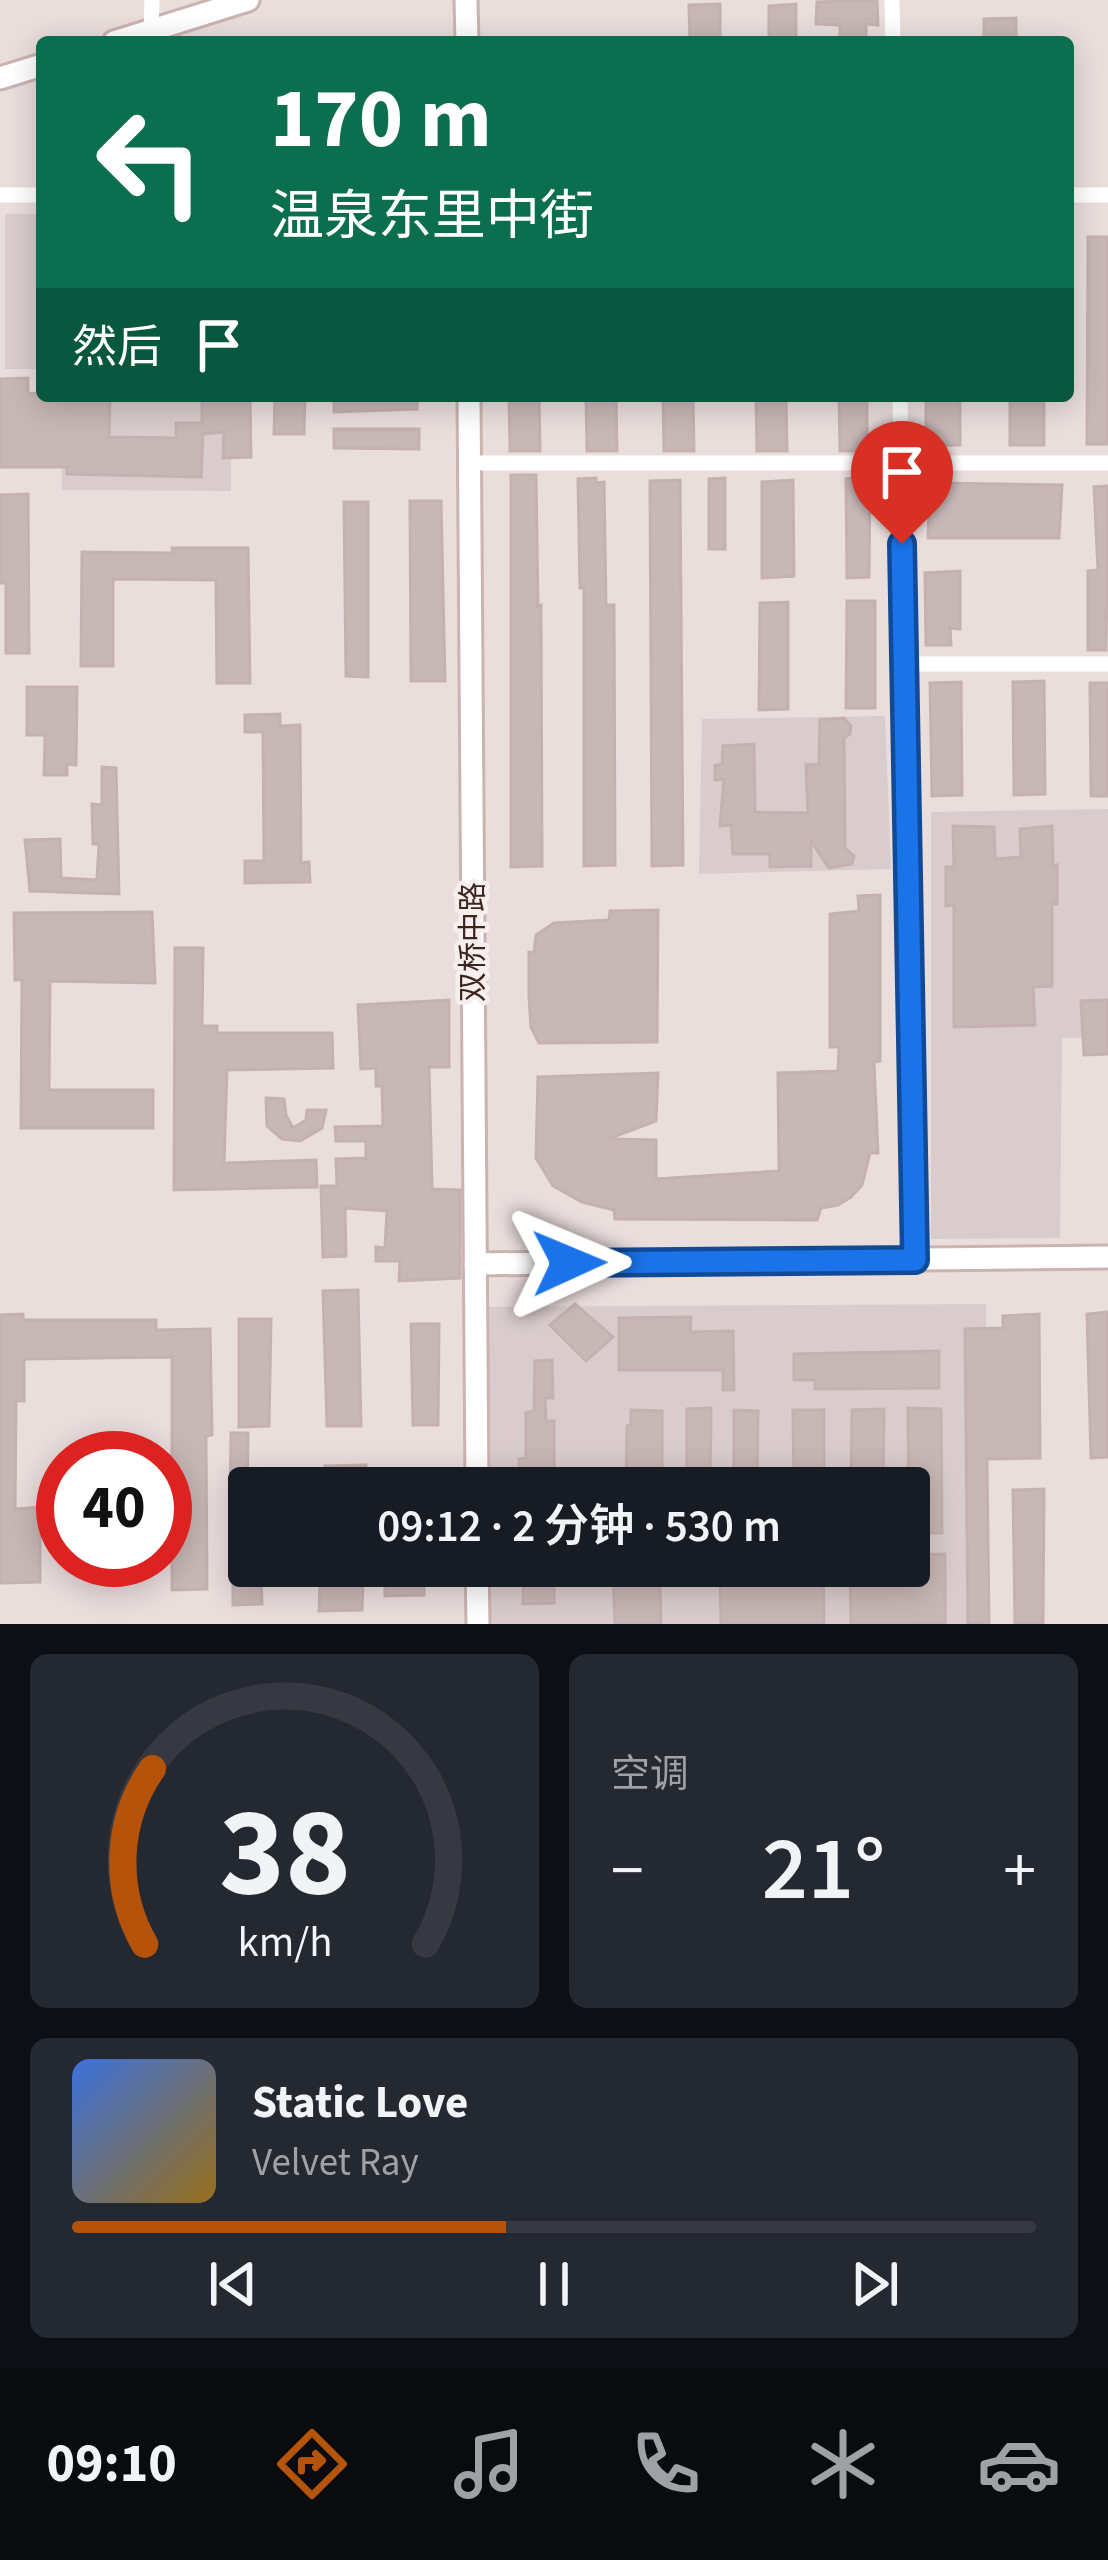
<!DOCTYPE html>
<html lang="zh">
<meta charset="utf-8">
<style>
body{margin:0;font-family:"Source Sans 3","Noto Sans SC",sans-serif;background:#242831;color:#f1f3f6;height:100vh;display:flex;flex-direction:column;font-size:45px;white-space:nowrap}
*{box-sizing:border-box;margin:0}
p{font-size:39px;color:#9ea1a6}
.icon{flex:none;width:66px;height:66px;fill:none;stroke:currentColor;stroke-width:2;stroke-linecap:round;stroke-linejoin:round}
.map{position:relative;height:1624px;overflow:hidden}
.drawer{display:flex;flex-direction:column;gap:30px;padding:30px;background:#0d0f14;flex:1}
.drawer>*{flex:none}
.guide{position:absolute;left:36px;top:36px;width:1038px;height:366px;border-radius:12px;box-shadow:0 6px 30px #0003;background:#0b6e4f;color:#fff;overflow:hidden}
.speed{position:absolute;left:36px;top:1431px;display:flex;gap:24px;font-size:60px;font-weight:700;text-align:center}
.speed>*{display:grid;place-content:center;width:156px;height:156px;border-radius:50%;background:#171b24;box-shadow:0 6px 30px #0003;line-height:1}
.speed .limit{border:18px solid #d22;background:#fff;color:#111}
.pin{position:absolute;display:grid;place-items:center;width:102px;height:102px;color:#fff;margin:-123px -51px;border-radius:50% 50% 50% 0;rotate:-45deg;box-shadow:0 0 12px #0007}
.pin .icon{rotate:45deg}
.me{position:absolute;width:132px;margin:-66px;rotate:89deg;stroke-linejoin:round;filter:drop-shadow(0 0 9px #0008)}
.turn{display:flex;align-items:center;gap:42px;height:252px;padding:0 36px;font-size:54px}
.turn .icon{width:156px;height:156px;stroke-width:2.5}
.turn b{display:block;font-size:84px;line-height:102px}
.then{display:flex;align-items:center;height:114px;padding:0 36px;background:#0003;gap:24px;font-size:45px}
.big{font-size:90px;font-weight:600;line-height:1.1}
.drawer .tile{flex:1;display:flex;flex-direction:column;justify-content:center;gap:18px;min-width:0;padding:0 42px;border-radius:18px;background:#242831}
.drawer .dial{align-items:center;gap:0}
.dial svg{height:312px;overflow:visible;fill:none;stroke:#363941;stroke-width:7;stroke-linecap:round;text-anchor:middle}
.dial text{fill:#f1f3f6;stroke:none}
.song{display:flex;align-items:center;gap:36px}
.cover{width:144px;height:144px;border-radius:18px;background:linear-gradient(135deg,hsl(220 70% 55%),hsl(40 70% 35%))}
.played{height:12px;border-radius:6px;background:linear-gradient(90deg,#b45309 45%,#363941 45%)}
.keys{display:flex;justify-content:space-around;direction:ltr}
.heat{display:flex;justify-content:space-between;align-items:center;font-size:66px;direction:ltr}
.drawer .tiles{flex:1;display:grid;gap:30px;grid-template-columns:1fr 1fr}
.tile:last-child{grid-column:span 2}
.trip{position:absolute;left:228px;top:1467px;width:702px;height:120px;border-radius:12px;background:#171b24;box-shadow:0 6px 30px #0003;font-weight:600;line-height:120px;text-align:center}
.dock{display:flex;height:192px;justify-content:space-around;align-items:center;background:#090b0e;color:#9ea1a6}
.dock .icon{width:84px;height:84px}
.dock .current{color:#b45309}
.dock b{font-size:54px;color:#f1f3f6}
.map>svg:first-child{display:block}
.built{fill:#dacccc}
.building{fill:#c8b7b7;stroke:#c4b1b0;stroke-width:3}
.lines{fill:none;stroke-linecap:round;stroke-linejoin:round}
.secondary-casing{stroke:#cbb3b0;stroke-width:27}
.street{stroke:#fff;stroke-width:15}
.secondary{stroke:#fff;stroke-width:21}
.route-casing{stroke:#114b97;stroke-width:30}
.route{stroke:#1a73e8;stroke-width:21}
.labels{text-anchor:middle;stroke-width:9;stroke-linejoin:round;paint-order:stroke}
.street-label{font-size:30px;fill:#3b241e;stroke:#f7eeee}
</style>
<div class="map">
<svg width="1108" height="1624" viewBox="0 0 1108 1624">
<rect width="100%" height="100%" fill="#eadedd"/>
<g class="built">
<rect x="5" y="214" width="37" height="155"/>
<path d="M62,396h169v95l-169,-1z"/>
<path d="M885,716l6,153 -192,5 3,-155z"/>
<path d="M1108,809v228l-46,1 -2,200 -129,1v-427z"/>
<path d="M986,1304l3,320h-499l-1,-58h420v-78h-421l-1,-181z"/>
</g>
<g class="building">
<path d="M877,0l1,25 -12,-1v18h-26v-17l-24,-1 1,-22z"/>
<path d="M720,4v38h-30l-1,-37z"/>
<path d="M796,4v38h-27v-36z"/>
<path d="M1016,18v24h-32v-23z"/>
<path d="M1088,237h20v207h-21z"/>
<path d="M28,378v15l82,3 -1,41 67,1v-15h26v-27h48l1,61 -28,1 1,-26 -21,2 -2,43 -134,-3v-7h-67v-88z"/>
<path d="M275,396h30l-1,38h-30z"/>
<path d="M393,396h24v13l-83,3v-13h59z"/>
<path d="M509,396h30l1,55h-30z"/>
<path d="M586,396h30l1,55h-30z"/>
<path d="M663,396h30l1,55h-30z"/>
<path d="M756,396h30l1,55h-30z"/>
<path d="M839,396h28v55h-27z"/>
<path d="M926,396h34v49l-34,1z"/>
<rect x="1010" y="396" width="34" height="49"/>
<path d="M334,429h85v20l-85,-1z"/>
<path d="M511,475h25l2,131 3,-1 1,261 -31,1z"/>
<path d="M870,477l-1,100 -22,1 -1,-99z"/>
<path d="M596,478v5l8,-1 2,123h8l1,260 -31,1v-278h-4l-2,-109z"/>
<path d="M725,478v71h-16v-70z"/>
<path d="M680,480l3,385 -31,1 -2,-385z"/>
<path d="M793,480l1,96 -32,2v-96z"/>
<path d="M930,483l132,2 -3,53h-131z"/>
<path d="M1108,486l-2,164h-18v-79l10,-1 -4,-83z"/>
<path d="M28,494l1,159h-23v-70h-6v-88z"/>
<path d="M410,501h31l4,180h-34z"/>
<path d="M344,502h24v175l-22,-1z"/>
<path d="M172,548h76l2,135h-33l-1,-103 -103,-1v87h-32l1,-114 91,1z"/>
<path d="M960,571v58l-10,-1 1,17h-25l-1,-72z"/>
<path d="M847,601h28v107h-29z"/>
<path d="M788,602v107l-29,1 1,-107z"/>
<path d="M1044,681l1,113 -31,1 -1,-113z"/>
<path d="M961,682l1,113 -30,1 -2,-113z"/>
<path d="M1090,683h18v113h-17z"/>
<path d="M27,687h50l-1,78 -9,-1v11h-23l1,-40h-18z"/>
<path d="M280,714v12l20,-1 1,138 8,-1 1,20 -65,1v-22h19l-1,-129h-18v-17z"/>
<path d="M844,718l7,8 -1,8 -6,4 1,110 9,8 -2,8 -23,4 -18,-27v25l-41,1v-13h-37l-2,-29 -11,1 4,-47 -9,1v-14l7,-2 1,-18 31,-2 1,68 53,1 -2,-49 13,1 1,-45z"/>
<path d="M102,767l14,1 3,126 -89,-3 -5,-51 35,-1 1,39 36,2 2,-36h-6l-1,-40 10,1z"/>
<path d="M953,826l41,1 1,32 26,-2 -1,-28 32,-3 1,40 4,-1v39h-5v82l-19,1 2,38 -81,2v-122l-8,1v-39h8z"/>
<path d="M880,895v166l-6,1 4,91h-8l-8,32 -11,12 -13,8 -17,3 -4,12 -202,-1 -1,-9 -32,-8 -29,-16 -17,-28 2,-81 120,-4 -2,48 -48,18 48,1v39l123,-8 -1,-98 60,-2 1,-24h-9v-133l29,-3 -1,-15z"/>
<path d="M658,910l-1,132 -118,1 -8,-16 -2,-30v-45l5,1 2,-18 18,-12 55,-3 1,-9z"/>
<path d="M152,912l3,71 -105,-2 -1,109h104v38h-132l1,-148h-7l-1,-67z"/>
<path d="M175,948h28l-1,78h15v7h115l1,35 -106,2 -3,93 92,-3 1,27 -143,3z"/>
<path d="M449,1000v67h-20l3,122 28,1v88l-61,3 1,-20h-24v-14l9,1 2,-37 -42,-3 1,48 -23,1 -2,-71h16l-1,-27 30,-1v-17h-30l-1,-14 48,-1 -1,-40h-6v-18l-15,1 -3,-64z"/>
<path d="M1108,1000v54l-24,1 -3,-54z"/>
<path d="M266,1098l18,1 2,16 7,13 13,-8 1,-10h19l-4,18 -22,13 -18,-2 -15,-13z"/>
<path d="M358,1290l3,136h-34l-4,-135z"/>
<path d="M575,1304l38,33 -27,24 -36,-36z"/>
<path d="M1108,1312v145l-17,1 -4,-144z"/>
<path d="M23,1314v6h133v10l54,-1 2,106 -6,1 1,153 -35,1v-233l-148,2v42h-8l-1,108 25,-2v75l-40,1v-268z"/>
<path d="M1039,1314l1,144 -53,1 2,165h-21l-3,-295 38,-1v-12z"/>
<path d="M691,1317l-1,15 43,-1 1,59h-11v-20h-104v-52z"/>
<path d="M239,1319h32l-2,107 -30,1z"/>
<path d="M411,1324h28l-1,101h-25z"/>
<path d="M939,1351v37l-124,1v-9h-21v-26z"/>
<path d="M552,1360l1,38h-8l1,23h8v67h-34l-1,-29 7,-1v-45l8,-2 1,-50z"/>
<path d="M711,1408l-1,80h-23v-79z"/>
<path d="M908,1408l33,1 1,124h-33z"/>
<path d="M884,1409l-1,79h-32l1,-78z"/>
<path d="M631,1410l31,1v77h-36l1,-62 4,-1z"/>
<path d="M734,1410l24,1 -1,77h-23z"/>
<path d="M793,1410h31v78h-30z"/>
<path d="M231,1433h17l-1,73 -17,-1z"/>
<path d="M366,1465l1,23h-42v-22z"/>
<path d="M1044,1489l-1,135h-28l-2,-134z"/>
<path d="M249,1543l2,29 10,1 1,31 -29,1v-61z"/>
<path d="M945,1554v70h-94l-1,-58h59v-11z"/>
<path d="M276,1566l73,5 1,12h13l-1,27 -43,1 1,-27z"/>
<path d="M385,1566h39v29l-39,1z"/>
<path d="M524,1566h30v37l-31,1z"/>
<path d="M613,1566h32l-1,21h16l1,37h-46z"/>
<path d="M720,1566h103l1,58h-103z"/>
</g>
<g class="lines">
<defs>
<g id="secondary">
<path d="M466,0l1,42"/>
<path d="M114,42l134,-42"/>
<path d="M0,78l42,-13"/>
<path d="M469,396l8,1092"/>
<path d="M475,1264l633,-7"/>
<path d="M477,1566l1,58"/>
</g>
</defs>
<use href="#secondary" class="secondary-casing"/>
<g class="street">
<path d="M892,0l1,42"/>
<path d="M151,31l1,-31"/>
<path d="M0,195h42"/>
<path d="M1068,195h40"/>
<path d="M900,396l15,864"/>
<path d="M469,463h639"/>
<path d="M905,664h203"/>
</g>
<use href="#secondary" class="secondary"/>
</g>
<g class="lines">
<defs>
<path id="route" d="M569,1263l346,-3 -13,-716"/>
</defs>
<use href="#route" class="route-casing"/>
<use href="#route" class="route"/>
</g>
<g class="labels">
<g class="street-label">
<text transform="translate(473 942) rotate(-90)" y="10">双桥中路</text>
</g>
</g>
</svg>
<div class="speed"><div class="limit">40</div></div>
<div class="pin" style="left:902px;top:544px;background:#d93025"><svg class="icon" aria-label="arrive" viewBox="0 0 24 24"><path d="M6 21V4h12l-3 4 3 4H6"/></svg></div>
<svg class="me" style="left:569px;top:1263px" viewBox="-20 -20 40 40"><path d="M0-17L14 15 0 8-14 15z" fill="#1a73e8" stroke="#fff" stroke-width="4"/></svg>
<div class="trip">09:12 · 2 分钟 · 530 m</div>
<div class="guide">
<div class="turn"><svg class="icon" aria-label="left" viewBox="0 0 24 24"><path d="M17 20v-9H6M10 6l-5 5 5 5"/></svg><div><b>170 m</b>温泉东里中街</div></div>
<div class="then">然后<svg class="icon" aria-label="arrive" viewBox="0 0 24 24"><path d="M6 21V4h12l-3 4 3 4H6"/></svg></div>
</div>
</div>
<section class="drawer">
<div class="tiles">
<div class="tile dial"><svg viewBox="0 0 100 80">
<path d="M14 69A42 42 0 1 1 86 69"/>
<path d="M14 69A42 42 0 0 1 16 24" stroke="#b45309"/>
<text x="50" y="56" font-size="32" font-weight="700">38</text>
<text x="50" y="72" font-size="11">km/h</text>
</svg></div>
<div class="tile"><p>空调</p>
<div class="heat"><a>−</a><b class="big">21°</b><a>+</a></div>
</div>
<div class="tile">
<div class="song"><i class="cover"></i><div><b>Static Love</b><p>Velvet Ray</p></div></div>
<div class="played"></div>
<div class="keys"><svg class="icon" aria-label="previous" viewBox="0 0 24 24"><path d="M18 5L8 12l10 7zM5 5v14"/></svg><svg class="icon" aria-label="pause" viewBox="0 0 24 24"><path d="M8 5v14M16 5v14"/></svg><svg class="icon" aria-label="next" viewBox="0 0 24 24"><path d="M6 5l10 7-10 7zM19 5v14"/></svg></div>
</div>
</div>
</section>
<nav class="dock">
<b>09:10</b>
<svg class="icon current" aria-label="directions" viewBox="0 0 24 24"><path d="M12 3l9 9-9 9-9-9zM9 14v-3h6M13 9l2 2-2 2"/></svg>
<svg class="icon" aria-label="music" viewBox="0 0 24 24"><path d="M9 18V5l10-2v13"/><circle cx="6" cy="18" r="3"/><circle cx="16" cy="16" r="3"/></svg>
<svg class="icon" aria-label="phone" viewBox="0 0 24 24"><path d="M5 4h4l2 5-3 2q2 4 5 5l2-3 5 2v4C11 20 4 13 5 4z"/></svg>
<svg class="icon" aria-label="climate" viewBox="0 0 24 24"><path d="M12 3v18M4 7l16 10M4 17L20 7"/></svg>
<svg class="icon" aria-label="car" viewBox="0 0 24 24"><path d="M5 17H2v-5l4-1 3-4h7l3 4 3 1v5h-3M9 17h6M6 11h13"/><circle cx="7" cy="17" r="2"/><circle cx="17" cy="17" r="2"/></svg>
</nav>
